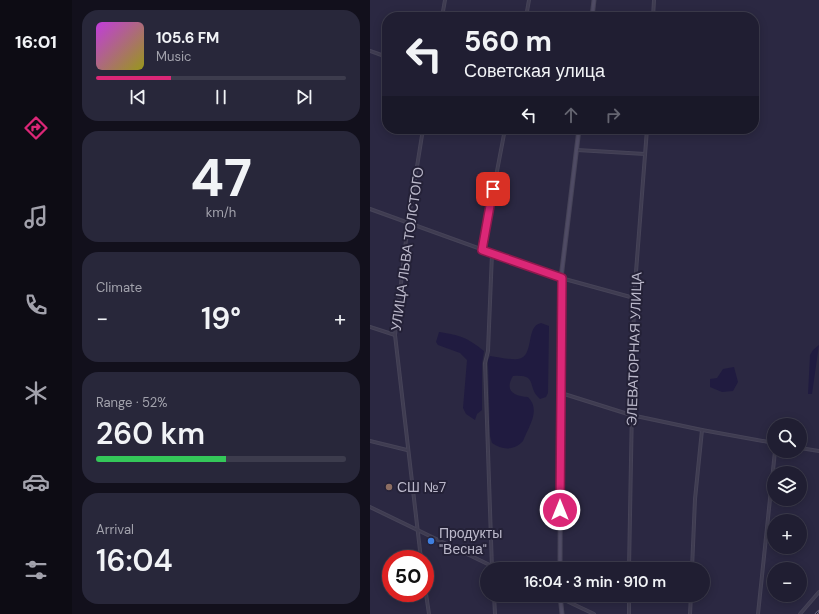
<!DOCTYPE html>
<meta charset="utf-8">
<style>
body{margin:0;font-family:"DM Sans",sans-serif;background:#28273a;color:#f1f3f6;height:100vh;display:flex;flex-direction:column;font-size:15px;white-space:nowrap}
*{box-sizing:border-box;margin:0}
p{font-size:13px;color:#a2a2ac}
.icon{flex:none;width:22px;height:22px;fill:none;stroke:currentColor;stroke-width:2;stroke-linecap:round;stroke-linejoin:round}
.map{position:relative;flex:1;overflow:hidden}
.sheet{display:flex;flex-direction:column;gap:10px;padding:10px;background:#12101c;width:298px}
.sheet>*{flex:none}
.top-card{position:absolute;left:12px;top:12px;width:377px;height:122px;border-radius:16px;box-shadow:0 2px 10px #0003,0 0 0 1px #3d3c4d;background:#201e32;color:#f1f3f6;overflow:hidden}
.controls{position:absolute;left:397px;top:418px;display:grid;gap:8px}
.controls a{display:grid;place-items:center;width:40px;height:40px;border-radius:50%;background:#201e32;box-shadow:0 2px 10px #0003,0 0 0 1px #3d3c4d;font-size:20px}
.speed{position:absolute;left:12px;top:550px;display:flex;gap:8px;font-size:20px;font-weight:700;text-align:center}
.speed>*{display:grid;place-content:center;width:52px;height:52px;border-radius:50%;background:#201e32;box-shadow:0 2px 10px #0003,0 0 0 1px #3d3c4d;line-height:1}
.speed .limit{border:6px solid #d22;background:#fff;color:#111}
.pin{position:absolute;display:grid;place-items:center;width:34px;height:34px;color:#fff;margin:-17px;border-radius:8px;box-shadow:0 2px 6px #0006}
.me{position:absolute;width:44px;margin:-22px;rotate:0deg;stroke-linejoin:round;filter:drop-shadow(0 0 3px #0008)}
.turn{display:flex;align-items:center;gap:14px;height:84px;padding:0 16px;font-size:18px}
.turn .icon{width:52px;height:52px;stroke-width:2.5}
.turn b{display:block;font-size:28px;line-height:34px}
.lanes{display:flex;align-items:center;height:38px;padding:0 16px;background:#0003;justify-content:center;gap:20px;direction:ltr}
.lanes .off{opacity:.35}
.big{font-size:30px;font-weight:600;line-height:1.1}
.sheet .widget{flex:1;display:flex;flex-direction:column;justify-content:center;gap:6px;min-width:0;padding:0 14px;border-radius:16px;background:#28273a}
.sheet .dial{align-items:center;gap:0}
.dial b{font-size:52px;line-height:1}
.song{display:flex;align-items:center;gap:12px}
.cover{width:48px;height:48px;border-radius:6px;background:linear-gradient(135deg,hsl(290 70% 55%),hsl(60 70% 35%))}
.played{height:4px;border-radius:2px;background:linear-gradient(90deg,#db2777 30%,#3d3c4d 30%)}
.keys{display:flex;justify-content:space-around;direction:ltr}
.heat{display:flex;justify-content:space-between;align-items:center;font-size:22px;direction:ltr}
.charge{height:6px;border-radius:3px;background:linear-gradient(90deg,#34c759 52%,#3d3c4d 0)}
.trip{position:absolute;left:110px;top:562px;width:230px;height:40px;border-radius:20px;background:#201e32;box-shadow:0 2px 10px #0003,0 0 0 1px #3d3c4d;font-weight:600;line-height:40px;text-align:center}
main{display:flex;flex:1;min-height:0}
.menu{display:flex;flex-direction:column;width:72px;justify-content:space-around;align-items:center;background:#0d0c14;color:#a2a2ac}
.menu .icon{width:28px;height:28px}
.menu .active{color:#db2777}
.menu b{font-size:18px;color:#f1f3f6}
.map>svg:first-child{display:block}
.water{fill:#201b40}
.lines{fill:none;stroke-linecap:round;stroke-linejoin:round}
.street-casing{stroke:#464358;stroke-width:4}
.secondary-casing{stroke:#464358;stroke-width:5}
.street{stroke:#3f3c51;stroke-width:2}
.secondary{stroke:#4f4b64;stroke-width:3}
.rail-casing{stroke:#625f78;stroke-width:2.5}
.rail{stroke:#242137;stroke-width:1;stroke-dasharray:3;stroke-linecap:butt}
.route-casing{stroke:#8e194d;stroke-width:10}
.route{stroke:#db2777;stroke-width:7}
.education-dot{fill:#8d6e63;stroke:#242137;stroke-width:1.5}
.shop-dot{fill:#3f7fe0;stroke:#242137;stroke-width:1.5}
.labels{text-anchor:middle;stroke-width:4;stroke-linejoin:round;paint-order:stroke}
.street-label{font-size:14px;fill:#bcb9cb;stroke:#242137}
.poi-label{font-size:14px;fill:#bcb9cb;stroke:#242137;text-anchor:start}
</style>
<main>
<nav class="menu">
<b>16:01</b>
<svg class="icon active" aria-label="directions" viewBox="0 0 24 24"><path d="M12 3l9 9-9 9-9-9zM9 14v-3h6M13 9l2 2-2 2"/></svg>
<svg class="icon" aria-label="music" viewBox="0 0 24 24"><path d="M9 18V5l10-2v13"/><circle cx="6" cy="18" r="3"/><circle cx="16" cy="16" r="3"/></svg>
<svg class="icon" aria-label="phone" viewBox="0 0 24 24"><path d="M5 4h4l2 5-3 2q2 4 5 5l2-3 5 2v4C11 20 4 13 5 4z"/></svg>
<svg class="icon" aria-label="climate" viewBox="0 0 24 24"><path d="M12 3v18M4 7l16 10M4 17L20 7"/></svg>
<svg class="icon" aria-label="car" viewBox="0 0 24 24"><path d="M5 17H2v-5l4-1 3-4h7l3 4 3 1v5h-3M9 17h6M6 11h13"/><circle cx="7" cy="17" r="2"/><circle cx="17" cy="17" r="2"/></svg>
<svg class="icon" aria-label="filters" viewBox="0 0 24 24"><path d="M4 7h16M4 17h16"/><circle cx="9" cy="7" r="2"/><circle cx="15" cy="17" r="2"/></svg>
</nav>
<section class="sheet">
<div class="widget">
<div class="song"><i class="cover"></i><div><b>105.6 FM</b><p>Music</p></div></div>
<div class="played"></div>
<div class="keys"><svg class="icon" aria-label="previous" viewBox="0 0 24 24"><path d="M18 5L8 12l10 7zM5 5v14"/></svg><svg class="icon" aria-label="pause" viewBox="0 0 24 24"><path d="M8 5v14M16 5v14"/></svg><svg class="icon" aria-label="next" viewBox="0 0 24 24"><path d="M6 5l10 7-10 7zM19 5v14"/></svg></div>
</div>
<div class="widget dial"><b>47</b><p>km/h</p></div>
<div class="widget"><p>Climate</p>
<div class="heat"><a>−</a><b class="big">19°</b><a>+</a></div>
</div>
<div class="widget"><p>Range · 52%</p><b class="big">260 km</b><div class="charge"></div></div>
<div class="widget"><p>Arrival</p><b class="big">16:04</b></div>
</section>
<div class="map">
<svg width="449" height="614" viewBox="0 0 449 614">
<rect width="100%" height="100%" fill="#2b2842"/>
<g class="water">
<path d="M171,323l8,3 -1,67 -2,4 -6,2c-14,-12 -1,-25 -27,-23 -9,15 1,20 15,21 13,13 1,29 -5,44 -9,10 -21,9 -31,2l-2,-7 -2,-76 2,-4c8,1 19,4 28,3 17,-2 7,-33 23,-36z"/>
<path d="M69,332c21,3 29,6 45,19l-2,13v46l-5,4 -2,6 -9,-6 -3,-6 4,-48 -7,-7 -22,-8 -2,-3z"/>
<path d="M449,345l-7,49h-4l2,-39 3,-5z"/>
<path d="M364,367l4,15 -5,9 -11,1 -12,-5v-8l7,-1 6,-9z"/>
</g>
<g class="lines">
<defs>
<g id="street">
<path d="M72,17l3,-17"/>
<path d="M156,17l3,-17"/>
<path d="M283,17l1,-17"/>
<path d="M0,51l17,6"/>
<path d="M207,150l68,4"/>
<path d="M0,209l191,69 73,20"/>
<path d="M112,250l23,-121"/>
<path d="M122,253l-4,98 -3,12 7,206"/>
<path d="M0,327l25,8"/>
<path d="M191,393l70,22 71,15 72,13"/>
<path d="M0,441l37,9"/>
<path d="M430,448l19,3"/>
<path d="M0,507l128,62"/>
<path d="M51,559l-26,-224 13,-112 15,-94"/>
<path d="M259,569l5,-271 13,-169"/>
<path d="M322,569l3,-70 7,-69"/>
<path d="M55,587l4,27"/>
<path d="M124,595l1,19"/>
<path d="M184,595l40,19"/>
<path d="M259,614v-19"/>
<path d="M320,614l1,-19"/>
<path d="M388,614l17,-163"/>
<path d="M430,614l19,-22"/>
</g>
<g id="secondary">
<path d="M222,17l2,-17"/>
<path d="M190,569l1,-291 18,-149"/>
<path d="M190,595l2,19"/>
</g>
</defs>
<use href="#street" class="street-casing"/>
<use href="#secondary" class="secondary-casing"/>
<use href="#street" class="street"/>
<use href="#secondary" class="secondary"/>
<defs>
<path id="rail" d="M446,614l3,-3"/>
</defs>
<use href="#rail" class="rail-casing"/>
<use href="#rail" class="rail"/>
</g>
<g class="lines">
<defs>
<path id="route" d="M123,189l-11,61 80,28 -2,232"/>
</defs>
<use href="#route" class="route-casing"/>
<use href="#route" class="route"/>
</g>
<circle class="education-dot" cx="19" cy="487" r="4"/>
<circle class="shop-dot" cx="61" cy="541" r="4"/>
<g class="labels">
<g class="street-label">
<text transform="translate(37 249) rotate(-82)" y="5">УЛИЦА ЛЬВА ТОЛСТОГО</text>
<text transform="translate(264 349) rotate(-88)" y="5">ЭЛЕВАТОРНАЯ УЛИЦА</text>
</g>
<g class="poi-label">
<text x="27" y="492">СШ №7</text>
<text x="69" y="538">Продукты<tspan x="69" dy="16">"Весна"</tspan></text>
</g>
</g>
</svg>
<div class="controls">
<a><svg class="icon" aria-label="search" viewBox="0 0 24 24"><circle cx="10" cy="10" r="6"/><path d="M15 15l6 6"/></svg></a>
<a><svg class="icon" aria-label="layers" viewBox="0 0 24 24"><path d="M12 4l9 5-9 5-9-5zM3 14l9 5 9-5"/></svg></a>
<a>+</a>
<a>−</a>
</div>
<div class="speed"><div class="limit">50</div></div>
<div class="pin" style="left:123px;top:189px;background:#d93025"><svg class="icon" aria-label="arrive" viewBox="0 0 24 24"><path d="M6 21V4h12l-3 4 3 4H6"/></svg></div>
<svg class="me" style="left:190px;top:510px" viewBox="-20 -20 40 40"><circle r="17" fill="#db2777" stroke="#fff" stroke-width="3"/><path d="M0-11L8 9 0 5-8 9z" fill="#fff"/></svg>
<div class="trip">16:04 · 3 min · 910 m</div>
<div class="top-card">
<div class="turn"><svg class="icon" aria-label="left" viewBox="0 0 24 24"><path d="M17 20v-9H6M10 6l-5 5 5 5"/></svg><div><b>560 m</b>Советская улица</div></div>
<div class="lanes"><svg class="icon" aria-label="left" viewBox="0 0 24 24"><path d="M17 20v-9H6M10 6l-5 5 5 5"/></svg><svg class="icon off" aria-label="ahead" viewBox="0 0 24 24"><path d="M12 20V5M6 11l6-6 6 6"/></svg><svg class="icon off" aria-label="right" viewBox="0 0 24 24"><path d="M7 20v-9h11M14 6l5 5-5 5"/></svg></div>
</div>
</div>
</main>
